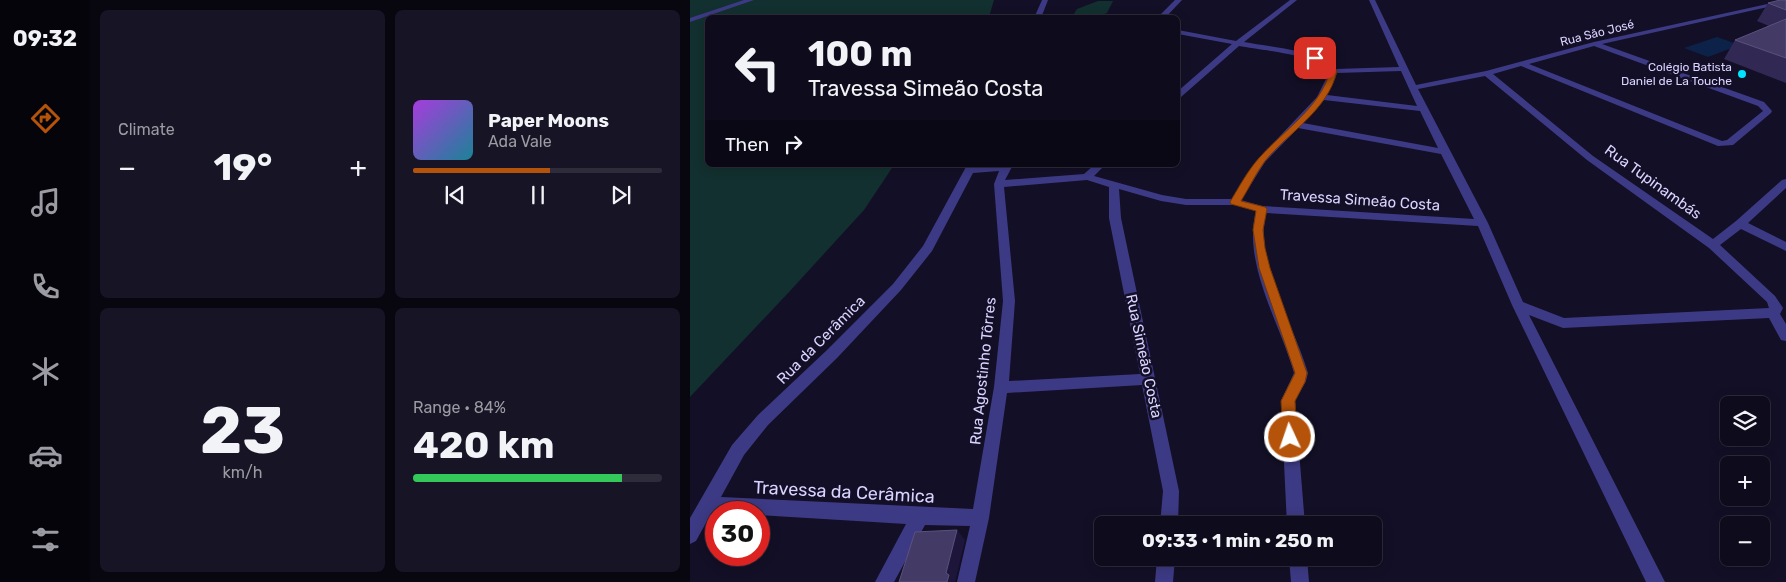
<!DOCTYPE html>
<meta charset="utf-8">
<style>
body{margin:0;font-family:Rubik,sans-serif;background:#171425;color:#f1f3f6;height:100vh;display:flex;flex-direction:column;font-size:19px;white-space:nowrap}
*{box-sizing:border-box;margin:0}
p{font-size:16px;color:#9b9ba3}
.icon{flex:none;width:28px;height:28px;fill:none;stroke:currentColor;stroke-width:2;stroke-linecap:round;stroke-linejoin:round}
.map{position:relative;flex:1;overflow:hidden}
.drawer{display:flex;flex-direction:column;gap:10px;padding:10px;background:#08060f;width:600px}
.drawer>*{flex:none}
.guide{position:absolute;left:15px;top:15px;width:475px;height:152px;border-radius:8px;box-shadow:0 2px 12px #0003,0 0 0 1px #2e2b3b;background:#0e0b1c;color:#f1f3f6;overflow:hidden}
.tools{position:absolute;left:1030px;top:396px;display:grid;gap:10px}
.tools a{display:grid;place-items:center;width:50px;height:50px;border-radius:8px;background:#0e0b1c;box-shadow:0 2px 12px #0003,0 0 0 1px #2e2b3b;font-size:25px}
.speed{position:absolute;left:15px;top:501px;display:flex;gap:10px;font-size:25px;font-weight:700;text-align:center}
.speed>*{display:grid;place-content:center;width:65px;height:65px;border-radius:50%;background:#0e0b1c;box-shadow:0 2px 12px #0003,0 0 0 1px #2e2b3b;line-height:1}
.speed .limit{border:8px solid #d22;background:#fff;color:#111}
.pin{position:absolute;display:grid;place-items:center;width:42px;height:42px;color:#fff;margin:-21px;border-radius:10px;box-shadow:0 2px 8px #0006}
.me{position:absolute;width:55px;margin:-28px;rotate:357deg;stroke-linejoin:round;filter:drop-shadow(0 0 4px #0008)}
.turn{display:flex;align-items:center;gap:18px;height:105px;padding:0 20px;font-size:22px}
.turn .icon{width:65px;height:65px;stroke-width:2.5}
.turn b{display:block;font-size:35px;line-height:42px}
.then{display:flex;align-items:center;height:48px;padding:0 20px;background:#0003;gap:10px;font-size:19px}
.big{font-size:38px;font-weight:700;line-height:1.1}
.drawer .card{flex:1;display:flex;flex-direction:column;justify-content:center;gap:8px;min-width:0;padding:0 18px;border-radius:8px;background:#171425}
.drawer .dial{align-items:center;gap:0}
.dial b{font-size:65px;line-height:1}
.song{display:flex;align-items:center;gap:15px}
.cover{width:60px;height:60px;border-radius:8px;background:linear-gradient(135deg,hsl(280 70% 55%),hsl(190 70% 35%))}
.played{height:5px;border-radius:2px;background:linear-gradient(90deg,#b45309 55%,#2e2b3b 55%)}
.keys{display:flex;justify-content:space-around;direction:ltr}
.heat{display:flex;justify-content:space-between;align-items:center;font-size:28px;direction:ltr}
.charge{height:8px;border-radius:4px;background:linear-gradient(90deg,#34c759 84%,#2e2b3b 0)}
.drawer .tiles{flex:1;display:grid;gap:10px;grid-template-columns:repeat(2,1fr)}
.trip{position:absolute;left:404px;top:516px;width:288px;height:50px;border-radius:8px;background:#0e0b1c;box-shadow:0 2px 12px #0003,0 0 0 1px #2e2b3b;font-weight:700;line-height:50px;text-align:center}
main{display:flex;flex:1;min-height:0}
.tab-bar{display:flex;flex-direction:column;width:90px;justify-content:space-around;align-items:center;background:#06040b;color:#9b9ba3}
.tab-bar .icon{width:35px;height:35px}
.tab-bar .selected{color:#b45309}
.tab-bar b{font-size:22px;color:#f1f3f6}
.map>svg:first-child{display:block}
.green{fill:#12302f}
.water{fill:#0c2248}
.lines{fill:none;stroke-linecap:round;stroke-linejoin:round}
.minor{fill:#3d3a85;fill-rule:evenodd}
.wall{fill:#312854}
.shaded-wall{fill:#1d163a}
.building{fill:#433a66;stroke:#5a527e}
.route{fill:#b45309;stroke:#753606}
.poi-dot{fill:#00e5ff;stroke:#130f26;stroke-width:2}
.labels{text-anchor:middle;stroke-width:5;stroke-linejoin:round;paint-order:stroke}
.far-street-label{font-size:12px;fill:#d9d4ff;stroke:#130f26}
.far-poi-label{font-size:12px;fill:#d9d4ff;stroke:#130f26;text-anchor:end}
.street-label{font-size:15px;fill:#d9d4ff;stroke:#130f26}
.near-street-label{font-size:18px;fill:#d9d4ff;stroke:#130f26}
</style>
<main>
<nav class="tab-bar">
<b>09:32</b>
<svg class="icon selected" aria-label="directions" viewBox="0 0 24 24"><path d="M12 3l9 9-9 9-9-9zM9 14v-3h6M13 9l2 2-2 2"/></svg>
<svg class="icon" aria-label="music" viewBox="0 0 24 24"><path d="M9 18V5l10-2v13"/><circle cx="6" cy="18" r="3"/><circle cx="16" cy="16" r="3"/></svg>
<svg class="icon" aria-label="phone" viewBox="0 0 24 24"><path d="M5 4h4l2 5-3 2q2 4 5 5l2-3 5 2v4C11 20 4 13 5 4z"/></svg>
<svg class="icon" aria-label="climate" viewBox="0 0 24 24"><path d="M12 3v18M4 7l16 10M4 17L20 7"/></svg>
<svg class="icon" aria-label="car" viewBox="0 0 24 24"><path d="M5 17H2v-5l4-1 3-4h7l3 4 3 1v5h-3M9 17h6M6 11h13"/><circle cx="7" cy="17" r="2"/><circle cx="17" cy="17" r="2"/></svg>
<svg class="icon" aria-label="filters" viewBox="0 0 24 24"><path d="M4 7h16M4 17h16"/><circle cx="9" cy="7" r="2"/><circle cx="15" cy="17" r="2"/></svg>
</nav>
<section class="drawer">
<div class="tiles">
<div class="card"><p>Climate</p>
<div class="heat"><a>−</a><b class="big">19°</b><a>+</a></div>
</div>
<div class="card">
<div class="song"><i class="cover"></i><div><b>Paper Moons</b><p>Ada Vale</p></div></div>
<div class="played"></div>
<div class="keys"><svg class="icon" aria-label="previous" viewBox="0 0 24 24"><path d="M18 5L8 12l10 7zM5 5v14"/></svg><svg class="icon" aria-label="pause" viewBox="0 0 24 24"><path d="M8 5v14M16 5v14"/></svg><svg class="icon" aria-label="next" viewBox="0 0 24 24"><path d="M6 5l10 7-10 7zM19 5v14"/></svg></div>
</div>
<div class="card dial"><b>23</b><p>km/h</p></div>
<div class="card"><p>Range · 84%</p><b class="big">420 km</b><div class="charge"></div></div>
</div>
</section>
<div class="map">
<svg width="1096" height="582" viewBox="0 0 1096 582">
<rect width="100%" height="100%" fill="#130f26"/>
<g class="green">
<path d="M0,0h304l-5,17 -281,1v147h186l-30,45 -74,81 -100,106z"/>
<path d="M408,1h15l-6,12 -11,4h-24l5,-8z"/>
</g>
<path class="water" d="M1027,37l23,8 -32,12 -24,-9z"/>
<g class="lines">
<g class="minor">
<path d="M54,0h10l-64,22v-4z"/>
<path d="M352,0h6l-7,18h-7z"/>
<path d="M485,0h7l-17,18h-8z"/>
<path d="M600,0h7l-53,42c25,5 76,8 92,27l63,-2 -30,-67h6l41,85 70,-14 108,-29 192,-42v3l-184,41 162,58 8,9 -1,2 -38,32 -15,1 -197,-80 -28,8 100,82 120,83 23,-18 46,-41 4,-1v9l-38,35 38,19v9l-45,-22 -21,16 55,51 8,12 -3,6 6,10v17l-5,-1 -12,-22 -206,10 -34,-13 136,267h-19l-134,-277 -34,-79 -212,-13c-12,51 28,111 42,160l-2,8 -11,20 10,124h-18l-6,-124 13,-28c-14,-50 -52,-110 -38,-162l-21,-6h-49l-25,-4 -42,-12 2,29 58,273 -1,34h-18l3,-34 -21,-106 -135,8 -18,125 -14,64h-18l13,-56 -45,-1 -31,57h-19l31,-58 -147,-9v-3h-47l-16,29 -6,3v-26l42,-73 26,-30 69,-65 66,-66 30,-38 44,-81h46l-8,15 79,-6 10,-9h11l-11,11 68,19 24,4h46l27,-41 58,-61 13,-26c-14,-16 -69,-21 -91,-25l-58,51h-3v-6l54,-47 -54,-10v-4l58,11zM904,46l164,60 5,5 -36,29 -5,1 -193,-77zM711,71l16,35 -90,-11 10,-22zM795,76l102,84 122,88 58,54 2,6 -205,10 -41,-16 -35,-79 -70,-134zM634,100l96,11 18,37 -135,-25zM608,128l143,26 33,65 -212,-13 -21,-6 24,-38zM309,171l-5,13 9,117 -9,86 -21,122 -252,-12 23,-42 24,-30 69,-67 64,-68 31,-39 41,-78zM397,180l22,7v31l31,156 -131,7 6,-80 -11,-114z"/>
<path d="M467,558h18l-2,24h-18z"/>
<path d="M599,558h18l2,24h-18z"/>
</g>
</g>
<path class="wall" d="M1096,0v83l-62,-24 11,-19 34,-14 -12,-5 11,-18z"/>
<g class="shaded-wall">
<path d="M267,530l8,10 -10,42 -9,-9z"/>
<path d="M259,575l6,7h-8z"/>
</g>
<g class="building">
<path d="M1090,0h6v10l-18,-7z"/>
<path d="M1096,19v39l-51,-18z"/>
<path d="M267,530l-11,43 3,2 -2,7h-48l16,-50z"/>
</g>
<path class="route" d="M622,57c9,-1 21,7 25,14 -9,39 -48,61 -72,90 -9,12 -16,27 -24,40l24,6 2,2 -4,21 2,18 5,20 37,105 -2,9 -10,19 2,36 -2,4 -5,2 -5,-2 -2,-4 -2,-36 14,-28 -36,-105 -6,-38 3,-19 -25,-7 -1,-2c9,-15 18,-32 30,-45 23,-26 61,-50 70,-86l-18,-11z"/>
<circle class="poi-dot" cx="1052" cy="74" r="5"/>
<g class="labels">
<g class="far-street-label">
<text transform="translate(907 33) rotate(-14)" y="4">Rua São José</text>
</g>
<g class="far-poi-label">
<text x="1042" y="71">Colégio Batista<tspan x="1042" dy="14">Daniel de La Touche</tspan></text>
</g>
<g class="street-label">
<text transform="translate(963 182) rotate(36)" y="5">Rua Tupinambás</text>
<text transform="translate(670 200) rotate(4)" y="5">Travessa Simeão Costa</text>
<text transform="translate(131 340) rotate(-45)" y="5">Rua da Cerâmica</text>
<text transform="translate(454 356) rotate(78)" y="5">Rua Simeão Costa</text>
<text transform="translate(293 371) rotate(-84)" y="5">Rua Agostinho Tôrres</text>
</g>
<g class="near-street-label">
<text transform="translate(154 492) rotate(3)" y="6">Travessa da Cerâmica</text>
</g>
</g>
</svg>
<div class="tools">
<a><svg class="icon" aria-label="layers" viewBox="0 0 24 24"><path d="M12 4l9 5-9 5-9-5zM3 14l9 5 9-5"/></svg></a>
<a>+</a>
<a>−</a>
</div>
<div class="speed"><div class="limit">30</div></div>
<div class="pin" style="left:625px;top:58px;background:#d93025"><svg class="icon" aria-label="arrive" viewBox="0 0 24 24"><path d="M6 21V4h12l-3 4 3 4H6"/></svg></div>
<svg class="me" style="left:600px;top:437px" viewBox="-20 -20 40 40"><circle r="17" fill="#b45309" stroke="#fff" stroke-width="3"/><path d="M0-11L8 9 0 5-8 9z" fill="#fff"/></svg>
<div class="trip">09:33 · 1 min · 250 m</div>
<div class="guide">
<div class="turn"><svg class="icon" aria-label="left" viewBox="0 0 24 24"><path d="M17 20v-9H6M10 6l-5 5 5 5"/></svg><div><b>100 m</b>Travessa Simeão Costa</div></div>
<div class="then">Then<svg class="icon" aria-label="right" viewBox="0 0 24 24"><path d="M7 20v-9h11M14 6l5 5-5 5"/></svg></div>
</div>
</div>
</main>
